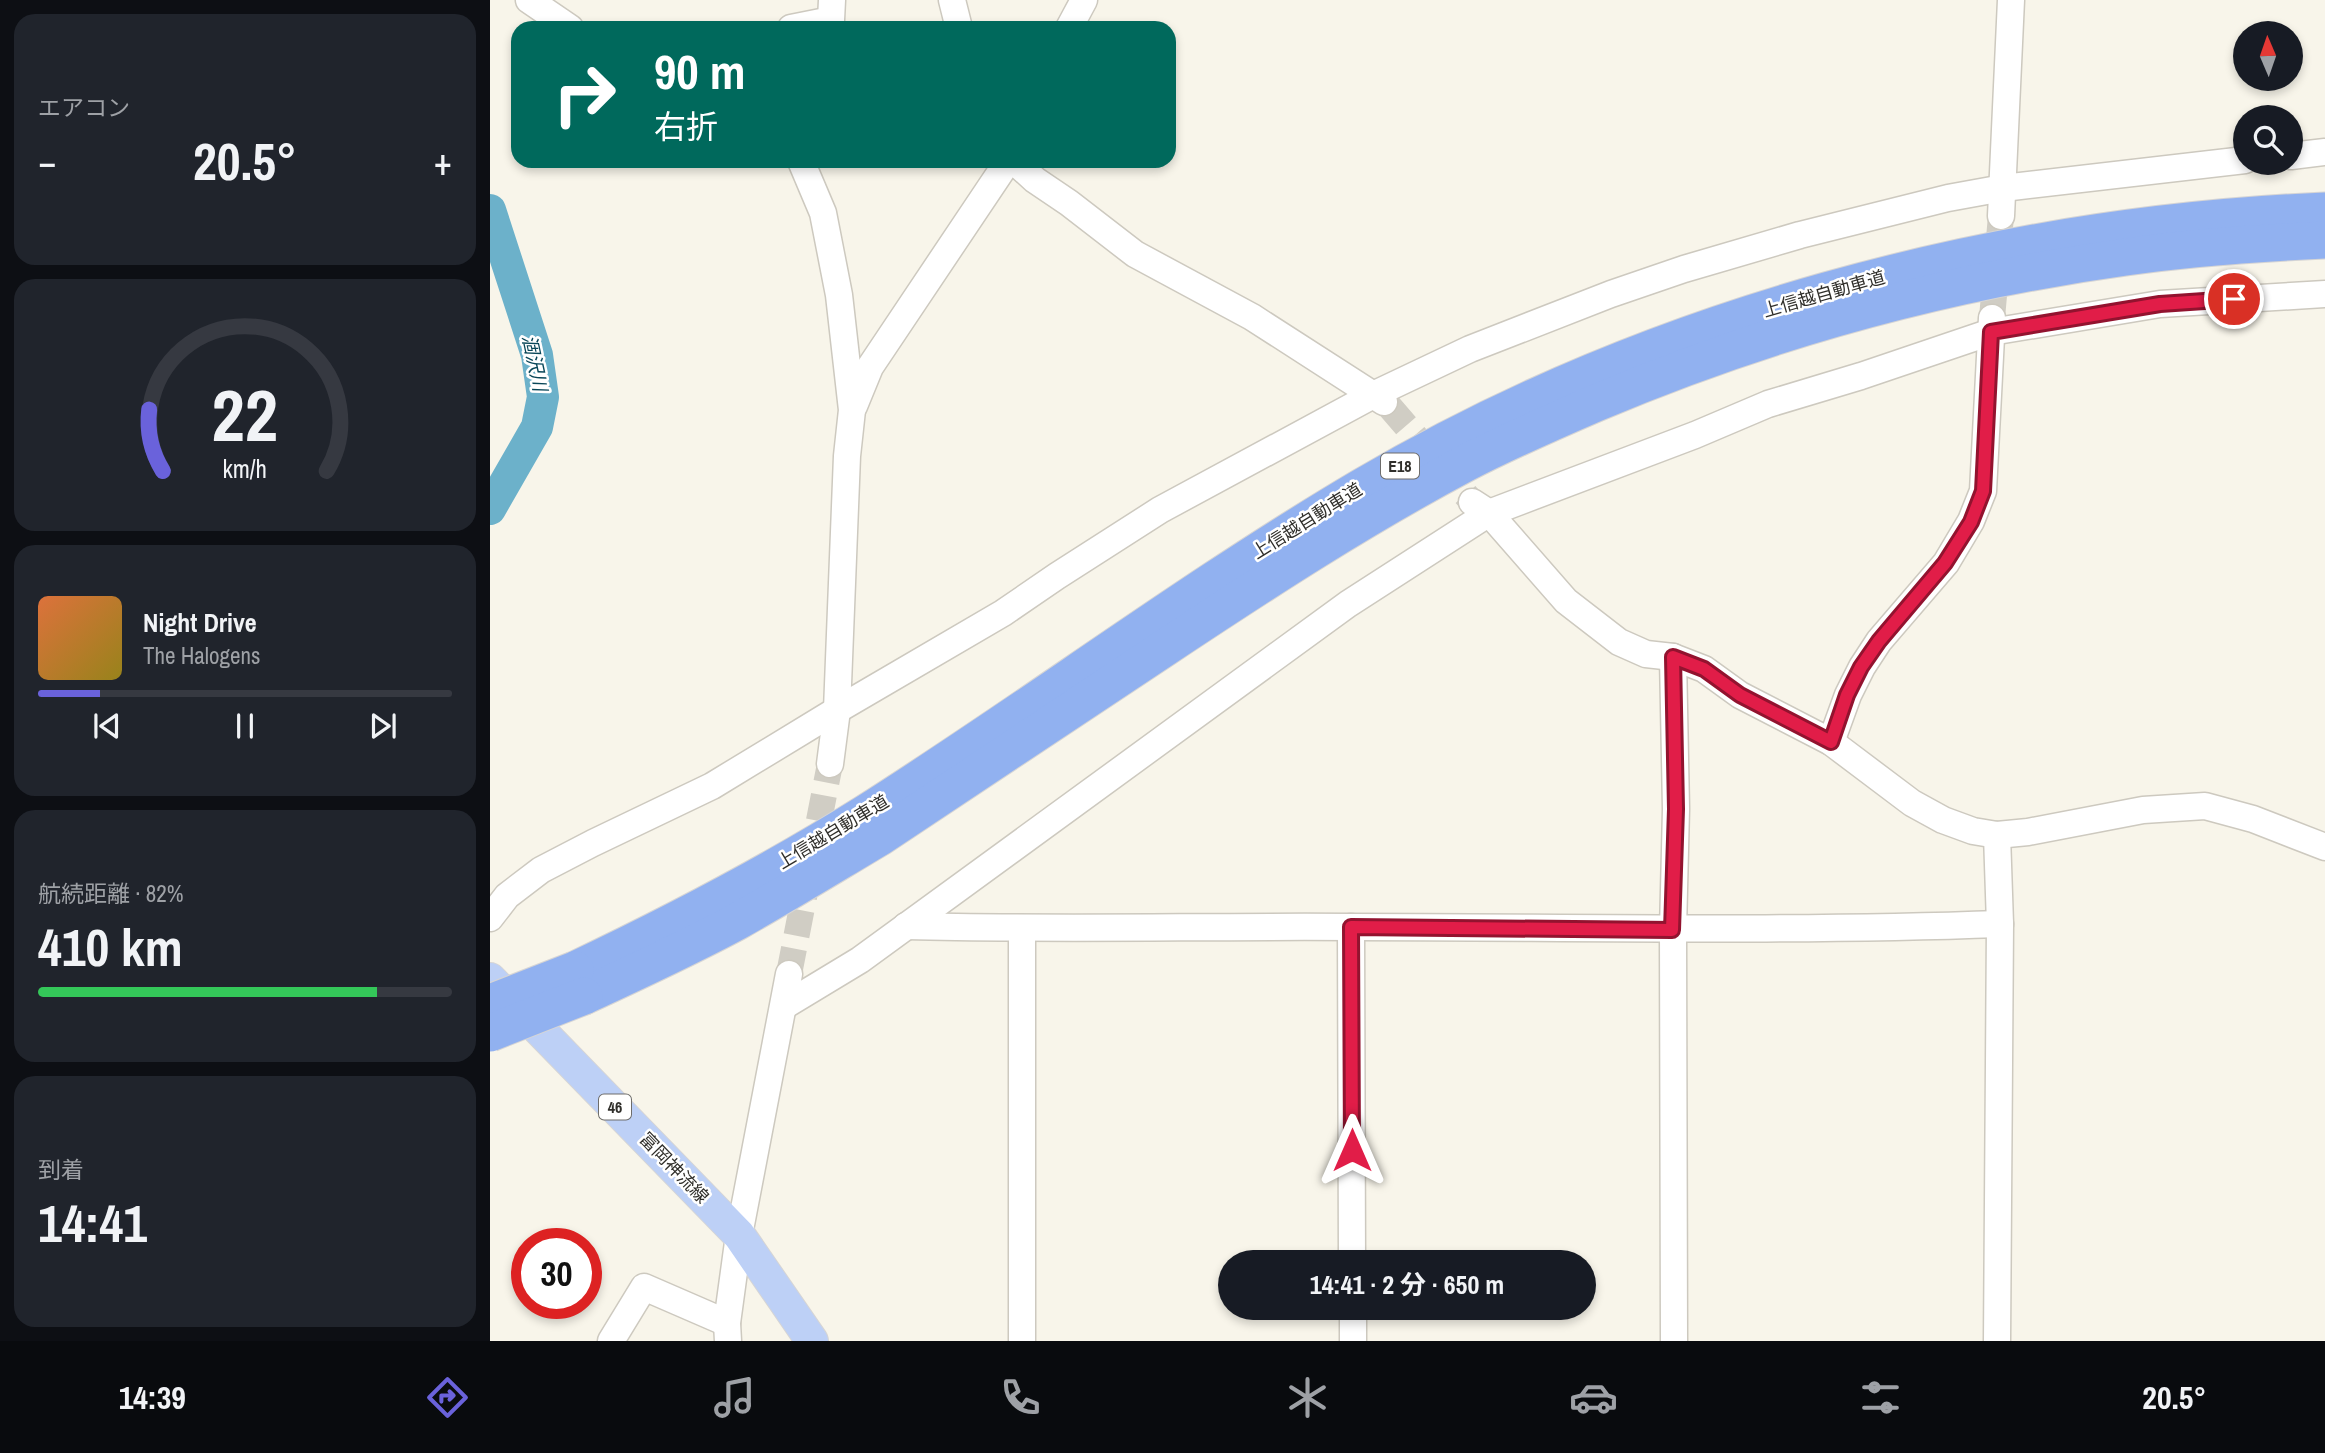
<!DOCTYPE html>
<html lang="ja">
<meta charset="utf-8">
<style>
body{margin:0;font-family:"Archivo Narrow","Noto Sans JP",sans-serif;background:#20242c;color:#f1f3f6;height:100vh;display:flex;flex-direction:column;font-size:26px;white-space:nowrap}
*{box-sizing:border-box;margin:0}
p{font-size:23px;color:#9ea1a6}
.icon{flex:none;width:38px;height:38px;fill:none;stroke:currentColor;stroke-width:2;stroke-linecap:round;stroke-linejoin:round}
.map{position:relative;flex:1;overflow:hidden}
.side{display:flex;flex-direction:column;gap:14px;padding:14px;background:#0d0f14;width:490px}
.side>*{flex:none}
.top-card{position:absolute;left:21px;top:21px;width:665px;height:147px;border-radius:21px;box-shadow:0 4px 10px #0003;background:#00695c;color:#fff;overflow:hidden}
.needle{width:46px;rotate:358deg}
.tools{position:absolute;left:1743px;top:21px;display:grid;gap:14px}
.tools a{display:grid;place-items:center;width:70px;height:70px;border-radius:50%;background:#171b24;box-shadow:0 4px 10px #0003;font-size:35px}
.speed{position:absolute;left:21px;top:1228px;display:flex;gap:14px;font-size:35px;font-weight:700;text-align:center}
.speed>*{display:grid;place-content:center;width:91px;height:91px;border-radius:50%;background:#171b24;box-shadow:0 4px 10px #0003;line-height:1}
.speed .limit{border:10px solid #d22;background:#fff;color:#111}
.pin{position:absolute;display:grid;place-items:center;width:60px;height:60px;color:#fff;margin:-30px;border:4px solid #fff;border-radius:50%;box-shadow:0 2px 7px #0007}
.me{position:absolute;width:77px;margin:-38px;rotate:0deg;stroke-linejoin:round;filter:drop-shadow(0 0 5px #0008)}
.turn{display:flex;align-items:center;gap:24px;height:147px;padding:0 28px;font-size:32px}
.turn .icon{width:91px;height:91px;stroke-width:2.5}
.turn b{display:block;font-size:49px;line-height:60px}
.big{font-size:52px;font-weight:700;line-height:1.1}
.side .card{flex:1;display:flex;flex-direction:column;justify-content:center;gap:10px;min-width:0;padding:0 24px;border-radius:21px;background:#20242c}
.side .dial{align-items:center;gap:0}
.dial svg{height:182px;overflow:visible;fill:none;stroke:#363941;stroke-width:7;stroke-linecap:round;text-anchor:middle}
.dial text{fill:#f1f3f6;stroke:none}
.song{display:flex;align-items:center;gap:21px}
.cover{width:84px;height:84px;border-radius:10px;background:linear-gradient(135deg,hsl(20 70% 55%),hsl(50 70% 35%))}
.played{height:7px;border-radius:4px;background:linear-gradient(90deg,#6a62db 15%,#363941 15%)}
.keys{display:flex;justify-content:space-around;direction:ltr}
.heat{display:flex;justify-content:space-between;align-items:center;font-size:38px;direction:ltr}
.charge{height:10px;border-radius:5px;background:linear-gradient(90deg,#34c759 82%,#363941 0)}
.trip{position:absolute;left:728px;top:1250px;width:378px;height:70px;border-radius:35px;background:#171b24;box-shadow:0 4px 10px #0003;font-weight:700;line-height:70px;text-align:center}
.tabs{display:flex;height:112px;justify-content:space-around;align-items:center;background:#090b0e;color:#9ea1a6}
.tabs .icon{width:49px;height:49px}
.tabs .on{color:#6a62db}
.tabs b{font-size:32px;color:#f1f3f6}
main{display:flex;flex:1;min-height:0}
.map>svg:first-child{display:block}
.lines{fill:none;stroke-linecap:round;stroke-linejoin:round}
.river{stroke:#6cb1ca;stroke-width:32}
.minor-tunnel{stroke:#d0cdc4;stroke-width:26;stroke-dasharray:26 13;stroke-linecap:butt}
.minor-casing{stroke:#cdc9bf;stroke-width:29}
.major-casing{stroke:#d6d5d5;stroke-width:34}
.highway-casing{stroke:#d6d5d5;stroke-width:39}
.minor{stroke:#fff;stroke-width:26}
.major{stroke:#bdd0f6;stroke-width:32}
.highway{stroke:#91b1f0;stroke-width:37}
.highway-bridge-casing{stroke:#d6d5d5;stroke-width:39;stroke-linecap:butt}
.highway-bridge{stroke:#91b1f0;stroke-width:37}
.route-casing{stroke:#92132f;stroke-width:18}
.route{stroke:#e11d48;stroke-width:12}
.labels{text-anchor:middle;stroke-width:5;stroke-linejoin:round;paint-order:stroke}
.shield{fill:#fff;stroke:#6e6d6b;stroke-width:2}
.shield-label{font-size:16px;font-weight:bold;fill:#302f2b}
.street-label{font-size:18px;fill:#302f2b;stroke:#fff}
.water-label{font-size:19px;font-style:italic;fill:#084658;stroke:#fff}
</style>
<main>
<section class="side">
<div class="card"><p>エアコン</p>
<div class="heat"><a>−</a><b class="big">20.5°</b><a>+</a></div>
</div>
<div class="card dial"><svg viewBox="0 0 100 80">
<path d="M14 69A42 42 0 1 1 86 69"/>
<path d="M14 69A42 42 0 0 1 8 42" stroke="#6a62db"/>
<text x="50" y="56" font-size="32" font-weight="700">22</text>
<text x="50" y="72" font-size="11">km/h</text>
</svg></div>
<div class="card">
<div class="song"><i class="cover"></i><div><b>Night Drive</b><p>The Halogens</p></div></div>
<div class="played"></div>
<div class="keys"><svg class="icon" aria-label="previous" viewBox="0 0 24 24"><path d="M18 5L8 12l10 7zM5 5v14"/></svg><svg class="icon" aria-label="pause" viewBox="0 0 24 24"><path d="M8 5v14M16 5v14"/></svg><svg class="icon" aria-label="next" viewBox="0 0 24 24"><path d="M6 5l10 7-10 7zM19 5v14"/></svg></div>
</div>
<div class="card"><p>航続距離 · 82%</p><b class="big">410 km</b><div class="charge"></div></div>
<div class="card"><p>到着</p><b class="big">14:41</b></div>
</section>
<div class="map">
<svg width="1835" height="1341" viewBox="0 0 1835 1341">
<rect width="100%" height="100%" fill="#f8f5ea"/>
<g class="lines">
<path class="river" d="M0,210l47,145 6,42 -6,30 -47,82"/>
<g class="minor-tunnel">
<path d="M1502,318l9,-102"/>
<path d="M899,406l83,96"/>
<path d="M299,974l41,-210"/>
</g>
<defs>
<g id="minor">
<path d="M39,0l41,28"/>
<path d="M462,0l7,28"/>
<path d="M301,28l40,-8 1,-20"/>
<path d="M579,28l15,-28"/>
<path d="M1801,156l34,-4"/>
<path d="M311,161l22,52 16,82 13,115 -5,46 -10,254 -7,54"/>
<path d="M524,161l21,19 34,23 66,51 117,63 132,85"/>
<path d="M1511,216l10,-216"/>
<path d="M364,406l16,-39 138,-206"/>
<path d="M982,502l17,11 77,88 53,41 27,12 27,3 31,12 36,26 91,47 81,61 31,17 30,11 24,4 31,-3 115,-22 62,-4 48,13 72,28"/>
<path d="M1183,657l3,152 -3,121 1,411"/>
<path d="M1341,742l17,-47 14,-28 17,-26 67,-78 25,-42 12,-30 9,-173"/>
<path d="M0,918l17,-22 34,-26 52,-27 119,-57 125,-76 166,-97 54,-37 103,-66 215,-116 95,-45 141,-55 73,-25 116,-34 148,-37 55,-10 242,-28"/>
<path d="M416,926c149,4 297,0 446,1 216,0 432,5 648,-3"/>
<path d="M861,927l1,335"/>
<path d="M294,1006l76,-46 488,-356 141,-91 206,-78 73,-31 93,-28 130,-44 169,-28 165,-10"/>
<path d="M863,1307v34"/>
<path d="M121,1341l33,-54 83,36"/>
<path d="M238,1341l-1,-18 12,-88 50,-261"/>
<path d="M532,1341v-412"/>
<path d="M1507,1341l3,-417 -3,-89"/>
</g>
<path id="major" d="M0,979l249,256 73,106"/>
<g id="highway">
<path d="M85,970c99,-47 197,-98 291,-157 167,-106 325,-225 496,-326 286,-169 632,-262 963,-276"/>
<path d="M94,996c52,-24 104,-48 154,-75 48,-27 95,-56 142,-84 96,-63 191,-127 286,-190 98,-65 196,-129 300,-184 42,-22 86,-41 130,-60 170,-72 348,-121 530,-146 66,-10 133,-14 199,-17"/>
</g>
</defs>
<use href="#minor" class="minor-casing"/>
<use href="#major" class="major-casing"/>
<use href="#highway" class="highway-casing"/>
<use href="#minor" class="minor"/>
<use href="#major" class="major"/>
<use href="#highway" class="highway"/>
<defs>
<g id="highway-bridge">
<path d="M0,1003l85,-33"/>
<path d="M0,1033l94,-37"/>
</g>
</defs>
<use href="#highway-bridge" class="highway-bridge-casing"/>
<use href="#highway-bridge" class="highway-bridge"/>
</g>
<g class="lines">
<defs>
<path id="route" d="M862,1150l-1,-223 321,3 4,-121 -3,-152 31,12 36,26 91,47 16,-47 14,-28 18,-26 66,-78 26,-41 12,-31 8,-159 169,-28 74,-5"/>
</defs>
<use href="#route" class="route-casing"/>
<use href="#route" class="route"/>
</g>
<g class="labels">
<g class="shield">
<rect x="891" y="453.5" width="38" height="25" rx="5"/>
<rect x="109" y="1094.5" width="32" height="25" rx="5"/>
</g>
<g class="shield-label">
<text x="910" y="472">E18</text>
<text x="125" y="1113">46</text>
</g>
<g class="street-label">
<text transform="translate(1334 294) rotate(-16)" y="6">上信越自動車道</text>
<text transform="translate(817 521) rotate(-32)" y="6">上信越自動車道</text>
<text transform="translate(343 832) rotate(-31)" y="6">上信越自動車道</text>
<text transform="translate(184 1168) rotate(46)" y="6">富岡神流線</text>
</g>
<g class="water-label">
<text transform="translate(45 363) rotate(78)" y="7">涸沢川</text>
</g>
</g>
</svg>
<div class="tools">
<a><svg class="needle" viewBox="-14 -14 28 28"><path d="M0-13l5 13h-10z" fill="#e53935"/><path d="M0 13l5-13h-10z" fill="#9ea1a6"/></svg></a>
<a><svg class="icon" aria-label="search" viewBox="0 0 24 24"><circle cx="10" cy="10" r="6"/><path d="M15 15l6 6"/></svg></a>
</div>
<div class="speed"><div class="limit">30</div></div>
<div class="pin" style="left:1744px;top:299px;background:#d93025"><svg class="icon" aria-label="arrive" viewBox="0 0 24 24"><path d="M6 21V4h12l-3 4 3 4H6"/></svg></div>
<svg class="me" style="left:862px;top:1150px" viewBox="-20 -20 40 40"><path d="M0-17L14 15 0 8-14 15z" fill="#e11d48" stroke="#fff" stroke-width="4"/></svg>
<div class="trip">14:41 · 2 分 · 650 m</div>
<div class="top-card">
<div class="turn"><svg class="icon" aria-label="right" viewBox="0 0 24 24"><path d="M7 20v-9h11M14 6l5 5-5 5"/></svg><div><b>90 m</b>右折</div></div>
</div>
</div>
</main>
<nav class="tabs">
<b>14:39</b>
<svg class="icon on" aria-label="directions" viewBox="0 0 24 24"><path d="M12 3l9 9-9 9-9-9zM9 14v-3h6M13 9l2 2-2 2"/></svg>
<svg class="icon" aria-label="music" viewBox="0 0 24 24"><path d="M9 18V5l10-2v13"/><circle cx="6" cy="18" r="3"/><circle cx="16" cy="16" r="3"/></svg>
<svg class="icon" aria-label="phone" viewBox="0 0 24 24"><path d="M5 4h4l2 5-3 2q2 4 5 5l2-3 5 2v4C11 20 4 13 5 4z"/></svg>
<svg class="icon" aria-label="climate" viewBox="0 0 24 24"><path d="M12 3v18M4 7l16 10M4 17L20 7"/></svg>
<svg class="icon" aria-label="car" viewBox="0 0 24 24"><path d="M5 17H2v-5l4-1 3-4h7l3 4 3 1v5h-3M9 17h6M6 11h13"/><circle cx="7" cy="17" r="2"/><circle cx="17" cy="17" r="2"/></svg>
<svg class="icon" aria-label="filters" viewBox="0 0 24 24"><path d="M4 7h16M4 17h16"/><circle cx="9" cy="7" r="2"/><circle cx="15" cy="17" r="2"/></svg>
<b>20.5°</b>
</nav>
